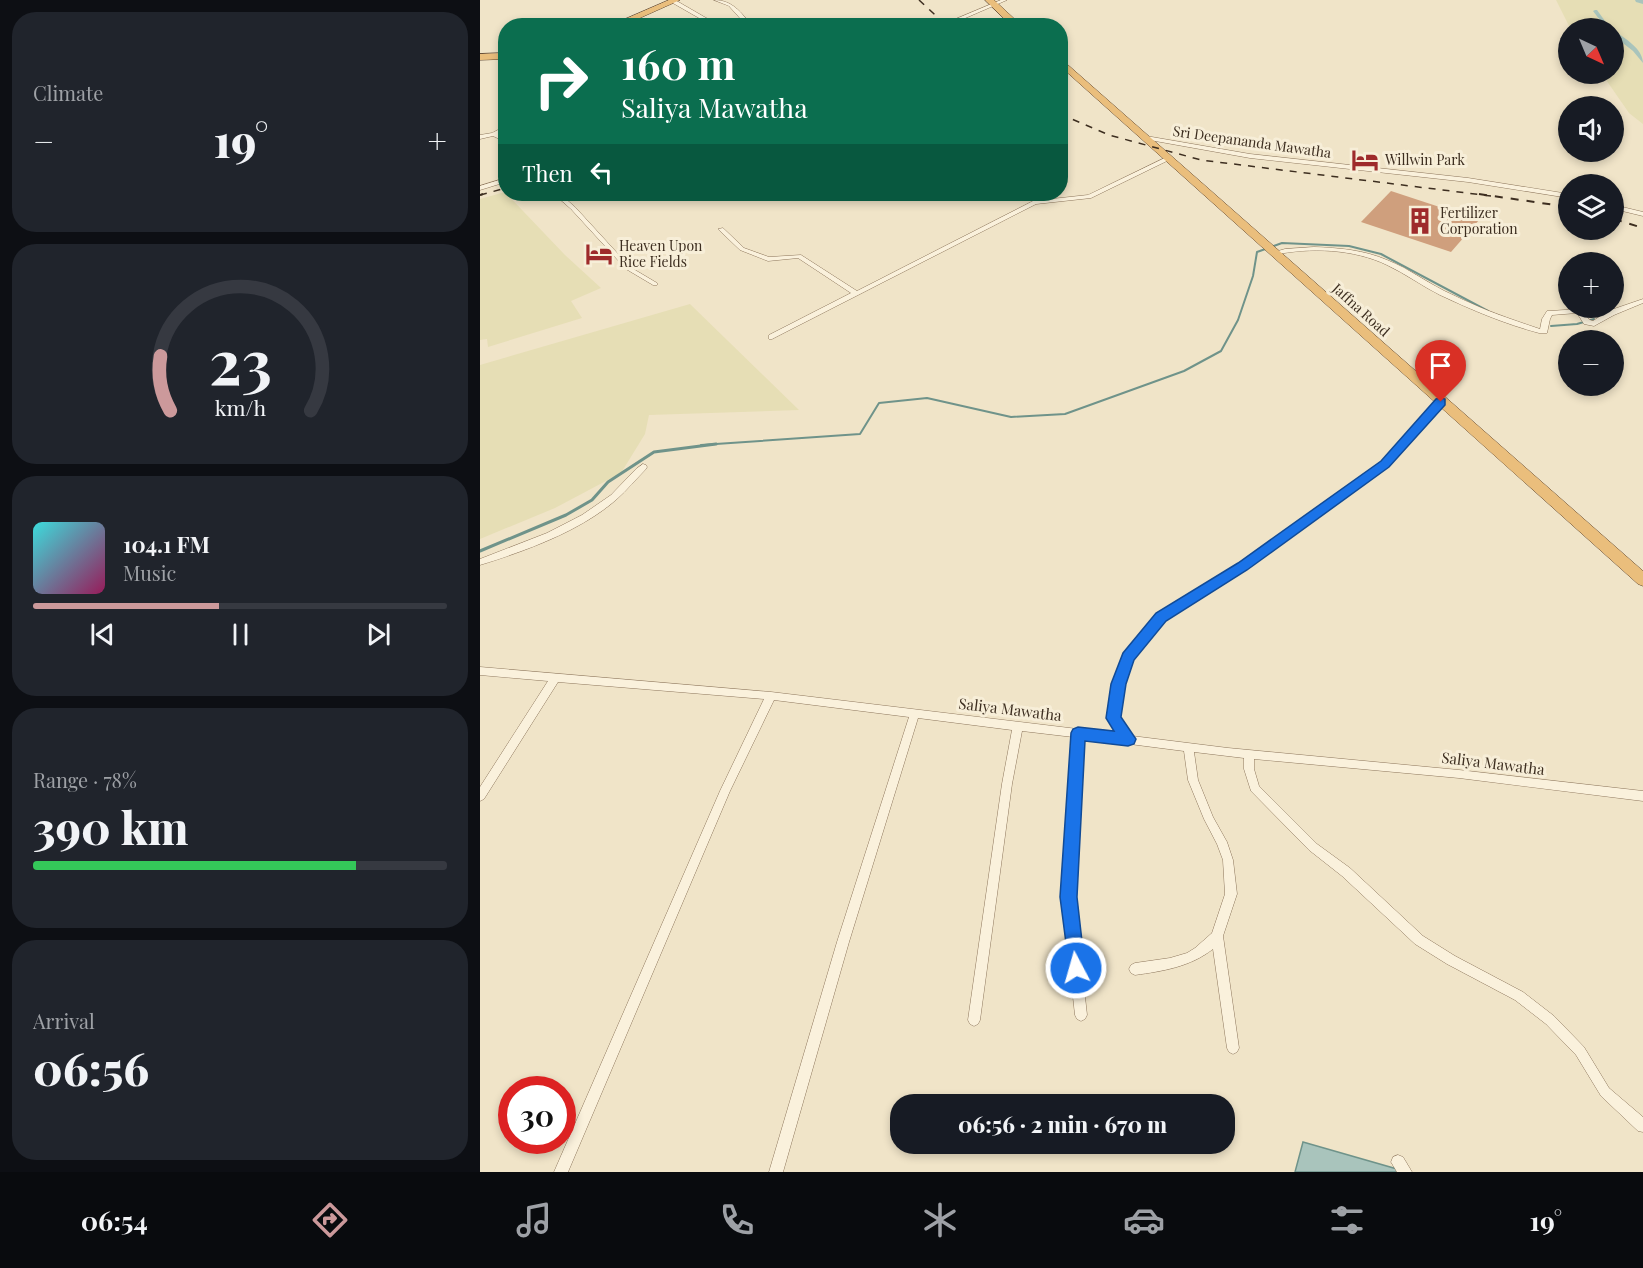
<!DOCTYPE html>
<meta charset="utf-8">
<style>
body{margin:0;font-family:"Playfair Display",serif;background:#20242c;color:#f1f3f6;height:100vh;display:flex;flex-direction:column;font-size:22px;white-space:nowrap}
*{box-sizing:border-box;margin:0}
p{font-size:20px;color:#9ea1a6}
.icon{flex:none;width:33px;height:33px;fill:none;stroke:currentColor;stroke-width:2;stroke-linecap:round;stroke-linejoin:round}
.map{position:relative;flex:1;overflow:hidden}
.sheet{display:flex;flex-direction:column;gap:12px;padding:12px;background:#0d0f14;width:480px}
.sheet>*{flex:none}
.hud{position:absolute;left:18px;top:18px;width:570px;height:183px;border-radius:24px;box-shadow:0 3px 9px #0003;background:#0b6e4f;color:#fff;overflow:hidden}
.needle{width:39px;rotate:136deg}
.tools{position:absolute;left:1078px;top:18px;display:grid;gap:12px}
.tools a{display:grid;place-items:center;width:66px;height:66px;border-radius:50%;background:#171b24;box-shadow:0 3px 9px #0003;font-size:30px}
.speed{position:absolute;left:18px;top:1076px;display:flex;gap:12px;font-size:30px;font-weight:700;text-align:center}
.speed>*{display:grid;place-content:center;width:78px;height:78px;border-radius:50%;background:#171b24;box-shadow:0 3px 9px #0003;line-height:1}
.speed .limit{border:9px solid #d22;background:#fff;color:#111}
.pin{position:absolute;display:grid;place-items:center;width:51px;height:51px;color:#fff;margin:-62px -26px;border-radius:50% 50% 50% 0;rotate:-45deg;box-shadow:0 0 6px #0007}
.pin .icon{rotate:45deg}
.me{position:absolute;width:66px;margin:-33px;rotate:354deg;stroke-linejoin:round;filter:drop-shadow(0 0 4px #0008)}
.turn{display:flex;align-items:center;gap:21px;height:126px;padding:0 24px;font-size:27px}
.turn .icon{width:78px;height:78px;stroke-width:2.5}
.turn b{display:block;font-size:42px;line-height:51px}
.then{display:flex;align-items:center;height:57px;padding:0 24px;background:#0003;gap:12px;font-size:22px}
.big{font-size:45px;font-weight:800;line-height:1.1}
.sheet .widget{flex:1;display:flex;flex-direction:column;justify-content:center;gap:9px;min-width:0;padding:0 21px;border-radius:24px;background:#20242c}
.sheet .dial{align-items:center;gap:0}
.dial svg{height:156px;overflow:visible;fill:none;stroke:#363941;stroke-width:7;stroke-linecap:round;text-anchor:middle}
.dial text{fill:#f1f3f6;stroke:none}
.song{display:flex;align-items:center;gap:18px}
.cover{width:72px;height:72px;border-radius:9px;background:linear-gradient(135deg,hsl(180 70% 55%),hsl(330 70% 35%))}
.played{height:6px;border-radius:3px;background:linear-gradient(90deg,#cc999b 45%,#363941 45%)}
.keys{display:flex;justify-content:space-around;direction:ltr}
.heat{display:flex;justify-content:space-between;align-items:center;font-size:33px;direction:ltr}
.charge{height:9px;border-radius:4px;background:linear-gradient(90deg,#34c759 78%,#363941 0)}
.trip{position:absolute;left:410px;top:1094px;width:345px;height:60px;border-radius:24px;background:#171b24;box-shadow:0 3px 9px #0003;font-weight:800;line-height:60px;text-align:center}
.tab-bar{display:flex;height:96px;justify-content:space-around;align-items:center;background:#090b0e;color:#9ea1a6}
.tab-bar .icon{width:42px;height:42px}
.tab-bar .selected{color:#cc999b}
.tab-bar b{font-size:27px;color:#f1f3f6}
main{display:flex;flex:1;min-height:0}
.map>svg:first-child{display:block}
.farmland{fill:#e6deb5}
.water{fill:#a9c4bc;stroke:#6f938a;stroke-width:1.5}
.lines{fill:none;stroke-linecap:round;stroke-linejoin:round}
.stream-far1{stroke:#6f938a;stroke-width:2}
.stream{stroke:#6f938a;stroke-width:3}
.canal{fill:#a9c4bc;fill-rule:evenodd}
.river{fill:#a9c4bc;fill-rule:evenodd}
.building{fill:#cf9f7d}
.minor-casing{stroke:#8d765c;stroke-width:1}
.trunk-casing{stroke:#5b4430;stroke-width:1}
.minor{fill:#faf1dc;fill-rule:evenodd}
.trunk{fill:#eabe7c;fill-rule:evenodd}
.rail-far1{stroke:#3d2e20;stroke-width:1.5;stroke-dasharray:7 7;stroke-linecap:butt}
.rail{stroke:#3d2e20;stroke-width:2;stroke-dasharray:8 8;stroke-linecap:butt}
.route{fill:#1a73e8;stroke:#114b97;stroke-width:1.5}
.labels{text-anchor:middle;stroke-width:6;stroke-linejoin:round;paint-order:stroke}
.far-street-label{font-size:14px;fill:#3d2e20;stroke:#f7eed8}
.far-poi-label{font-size:14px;fill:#3d2e20;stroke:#f7eed8;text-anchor:start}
.street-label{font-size:15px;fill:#3d2e20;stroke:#f7eed8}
</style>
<main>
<section class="sheet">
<div class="widget"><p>Climate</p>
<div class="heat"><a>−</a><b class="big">19°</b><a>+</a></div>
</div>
<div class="widget dial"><svg viewBox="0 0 100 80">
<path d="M14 69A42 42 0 1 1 86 69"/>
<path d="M14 69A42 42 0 0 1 9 41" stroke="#cc999b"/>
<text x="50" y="56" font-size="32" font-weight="700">23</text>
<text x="50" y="72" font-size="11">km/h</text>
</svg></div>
<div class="widget">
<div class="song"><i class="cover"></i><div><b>104.1 FM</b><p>Music</p></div></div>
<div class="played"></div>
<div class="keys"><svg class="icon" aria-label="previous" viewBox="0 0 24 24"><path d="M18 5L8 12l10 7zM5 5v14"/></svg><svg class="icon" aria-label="pause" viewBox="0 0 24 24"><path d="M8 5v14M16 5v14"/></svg><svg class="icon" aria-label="next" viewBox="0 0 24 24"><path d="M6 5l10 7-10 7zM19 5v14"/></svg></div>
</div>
<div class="widget"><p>Range · 78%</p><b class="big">390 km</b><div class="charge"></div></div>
<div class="widget"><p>Arrival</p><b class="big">06:56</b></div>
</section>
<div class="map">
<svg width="1163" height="1172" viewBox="0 0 1163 1172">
<rect width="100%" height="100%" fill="#f0e4c8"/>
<g class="farmland">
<path d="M1076,0h87v124l-14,-11 -27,-39h12v-46h-44z"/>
<path d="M25,192l60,63 36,33 -30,13 11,17 -94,29 -1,-8 -7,1v-141z"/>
<path d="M210,304l109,106 -150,5 -4,19 -24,39 -66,35 -75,31v-174z"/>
</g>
<path class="water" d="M823,1142l94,27 3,3h-105z"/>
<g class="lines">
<g class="stream-far1">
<path d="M1071,326l26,-2 17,-5"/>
<path d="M221,445l159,-11 19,-31 48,-5 84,19 54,-3 119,-43 37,-20 17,-31 15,-44 4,-24 25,-9 67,3 32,8 107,57"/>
</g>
<path class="stream" d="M0,551l86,-36 26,-15 16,-18 46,-30 62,-8"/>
<g class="canal">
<path d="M1115,10h2l13,18h-4l-13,-17z"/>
<path d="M1134,31c11,7 29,18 29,32l-10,-12 -19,-15z"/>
</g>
<path class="river" d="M1155,0h8v4l-7,-2z"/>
</g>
<path class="building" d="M911,191l88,29 -28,32 -90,-30z"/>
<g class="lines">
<defs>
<g id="minor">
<path d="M191,0h4l45,26h-7l-42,-24z"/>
<path d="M234,0c18,0 27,12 38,26h-5l-18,-20z"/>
<path d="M521,0h6l-60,26h-8z"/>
<path d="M26,126v5l-7,3 7,3v5l-13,-6 -13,3v-4l12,-2z"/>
<path d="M666,136l104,18 218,24 101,16v4l-101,-16 -218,-24 -106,-19 -1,-1z"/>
<path d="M689,156l3,2 -1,1 -80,39 -55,6 -264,135h-3v-4l82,-42 -53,-35 -30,3 -28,-11 -22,-21 5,-1 21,20 25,9 32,-2 56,36 176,-90 55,-6z"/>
<path d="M26,178v4l-26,8v-4z"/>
<path d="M74,194h6l15,13 55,60 27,16v2h-4l-27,-16 -55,-60z"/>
<path d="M1134,205l29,7v4l-29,-7z"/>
<path d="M834,247c25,1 50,3 73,13 23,9 43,25 66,35 28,14 57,24 87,34l2,-10 5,-8h3l29,-2c6,2 7,11 14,12l15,-10 35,-12v4l-29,12 -20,11 -10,-2 -7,-11 -25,2 -2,4 -3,14h-8c-34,-9 -67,-23 -99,-38 -18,-9 -34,-21 -53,-30 -33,-16 -77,-18 -113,-10l-3,-2 14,-4z"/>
<path d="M958,400h6l1,2 -57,64 -142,103 -82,51 -32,39 -9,25 -4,33 13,19 96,12 231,22 184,21v10l-184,-23 -205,-19v10l5,17 58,58 33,24 73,68 32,20 68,36 31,24 30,31 25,41 34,29v15l-5,-1 -37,-35 -25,-41 -30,-31 -31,-24 -68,-36 -32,-20 -73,-68 -33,-26 -58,-59 -7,-22v-11l-50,-6 4,28 15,37 14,25 6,18 4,34 -14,42 16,112 -2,4 -4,2 -4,-2 -2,-4 -14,-99c-23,18 -50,22 -78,26l-4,-2 -2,-4 2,-4 4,-2 35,-5 17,-5 8,-5 17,-15 13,-39 -2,-34 -6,-16 -13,-25 -16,-39 -4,-29 -101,-13 -9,159 13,118 -2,4 -4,2 -4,-2 -2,-4 -13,-118 11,-160 -51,-6 -10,53 -32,236 -2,4 -4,2 -4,-2 -2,-4 34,-236 10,-54 -94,-12 -69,224 -66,230h-14l68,-230 72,-225 -135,-17 -44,91 -162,381h-14l166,-381 44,-92 -206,-17 -74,117 -4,2v-14l68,-106 -68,-6v-8l291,25 348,42 -10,-16 4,-34 12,-30 33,-40 82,-49 142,-103z"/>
<path d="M163,464l3,1 1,2 -1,2c-10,10 -19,21 -29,30 -36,32 -92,52 -137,66v-6l67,-26 35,-18 29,-20 25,-26z"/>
<path d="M918,1155l5,2 9,15h-15l-6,-10 2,-5z"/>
</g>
<g id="trunk">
<path d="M189,0h11l-58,26h-13z"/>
<path d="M505,0h9l28,26h-10z"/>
<path d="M26,53v6l-26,1v-6z"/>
<path d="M580,58l583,513v15l-5,-2 -578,-518z"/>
</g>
</defs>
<use href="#minor" class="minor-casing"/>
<use href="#trunk" class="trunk-casing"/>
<use href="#minor" class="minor"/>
<use href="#trunk" class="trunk"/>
<g class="rail-far1">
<path d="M439,0l28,26"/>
<path d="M580,114l49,21 92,25 290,36"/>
<path d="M0,195l26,-7"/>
</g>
<g class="rail">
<path d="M999,194l90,13"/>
<path d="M0,195l3,-1"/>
<path d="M1134,219l29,9"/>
</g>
</g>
<path class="route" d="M961,398l4,1v6l-56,62 -142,103 -81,51 -32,39 -8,24 -5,33 15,22 -2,5 -6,2 -43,-5 -8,156 8,71 -3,6 -6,2 -6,-2 -10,-77 11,-164 2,-4 5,-2 36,4 -8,-13 5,-34 12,-31 33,-40 82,-50 143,-102 55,-62z"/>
<defs>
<symbol id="hotel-bare" viewBox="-9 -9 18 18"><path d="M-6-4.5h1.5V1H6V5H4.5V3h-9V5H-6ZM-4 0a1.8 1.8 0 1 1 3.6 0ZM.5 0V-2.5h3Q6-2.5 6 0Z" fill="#9e2a2b" stroke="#f7eed8" stroke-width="2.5" paint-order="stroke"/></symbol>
<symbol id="building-bare" viewBox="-9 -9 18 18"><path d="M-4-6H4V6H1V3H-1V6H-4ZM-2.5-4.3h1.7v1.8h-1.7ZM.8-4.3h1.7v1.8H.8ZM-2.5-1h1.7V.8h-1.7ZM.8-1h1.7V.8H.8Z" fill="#9e2a2b" stroke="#f7eed8" stroke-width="2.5" paint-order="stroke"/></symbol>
</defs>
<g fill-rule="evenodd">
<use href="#hotel-bare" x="866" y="141" width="38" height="38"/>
<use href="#building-bare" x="921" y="202" width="38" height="38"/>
<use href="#hotel-bare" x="100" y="235" width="38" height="38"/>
</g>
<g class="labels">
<g class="far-street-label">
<text transform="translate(772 142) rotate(8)" y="5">Sri Deepananda Mawatha</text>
<text transform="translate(881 310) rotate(42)" y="5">Jaffna Road</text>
</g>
<g class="far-poi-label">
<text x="905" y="165">Willwin Park</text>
<text x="960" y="218">Fertilizer<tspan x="960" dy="16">Corporation</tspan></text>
<text x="139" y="251">Heaven Upon<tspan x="139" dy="16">Rice Fields</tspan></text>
</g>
<g class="street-label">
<text transform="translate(530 710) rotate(7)" y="5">Saliya Mawatha</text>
<text transform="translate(1013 764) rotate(7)" y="5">Saliya Mawatha</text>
</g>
</g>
</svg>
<div class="tools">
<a><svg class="needle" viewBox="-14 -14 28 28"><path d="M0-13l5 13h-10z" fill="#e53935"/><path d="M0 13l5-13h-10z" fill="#9ea1a6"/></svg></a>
<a><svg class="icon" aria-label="sound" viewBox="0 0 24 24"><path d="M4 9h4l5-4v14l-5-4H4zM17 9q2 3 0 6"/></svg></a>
<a><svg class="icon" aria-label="layers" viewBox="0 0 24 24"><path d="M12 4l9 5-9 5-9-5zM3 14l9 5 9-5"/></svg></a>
<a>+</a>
<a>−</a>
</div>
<div class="speed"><div class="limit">30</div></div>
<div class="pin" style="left:961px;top:402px;background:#d93025"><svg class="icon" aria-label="arrive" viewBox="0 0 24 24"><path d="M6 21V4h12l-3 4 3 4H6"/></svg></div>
<svg class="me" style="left:596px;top:968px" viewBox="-20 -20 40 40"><circle r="17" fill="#1a73e8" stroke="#fff" stroke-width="3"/><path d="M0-11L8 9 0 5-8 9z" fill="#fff"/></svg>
<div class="trip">06:56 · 2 min · 670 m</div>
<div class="hud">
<div class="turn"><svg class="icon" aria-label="right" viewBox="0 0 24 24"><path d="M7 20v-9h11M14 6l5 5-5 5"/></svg><div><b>160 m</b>Saliya Mawatha</div></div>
<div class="then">Then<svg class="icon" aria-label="left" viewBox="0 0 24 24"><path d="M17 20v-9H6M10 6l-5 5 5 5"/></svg></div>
</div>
</div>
</main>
<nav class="tab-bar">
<b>06:54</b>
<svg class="icon selected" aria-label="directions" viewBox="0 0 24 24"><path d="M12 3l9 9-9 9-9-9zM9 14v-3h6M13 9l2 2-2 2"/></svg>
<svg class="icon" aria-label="music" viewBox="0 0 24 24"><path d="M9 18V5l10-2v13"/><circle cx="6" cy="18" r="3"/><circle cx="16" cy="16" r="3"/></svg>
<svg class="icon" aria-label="phone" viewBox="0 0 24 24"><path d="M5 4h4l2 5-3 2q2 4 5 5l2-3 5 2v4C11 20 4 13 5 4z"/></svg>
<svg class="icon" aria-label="climate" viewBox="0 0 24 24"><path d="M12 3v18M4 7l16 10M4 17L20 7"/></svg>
<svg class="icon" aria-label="car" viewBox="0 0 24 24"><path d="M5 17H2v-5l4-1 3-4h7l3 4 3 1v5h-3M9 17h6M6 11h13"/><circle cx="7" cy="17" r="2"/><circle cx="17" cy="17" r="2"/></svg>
<svg class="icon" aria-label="filters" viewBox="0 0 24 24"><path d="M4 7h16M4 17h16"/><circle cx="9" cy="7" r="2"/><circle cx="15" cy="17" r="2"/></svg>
<b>19°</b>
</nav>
